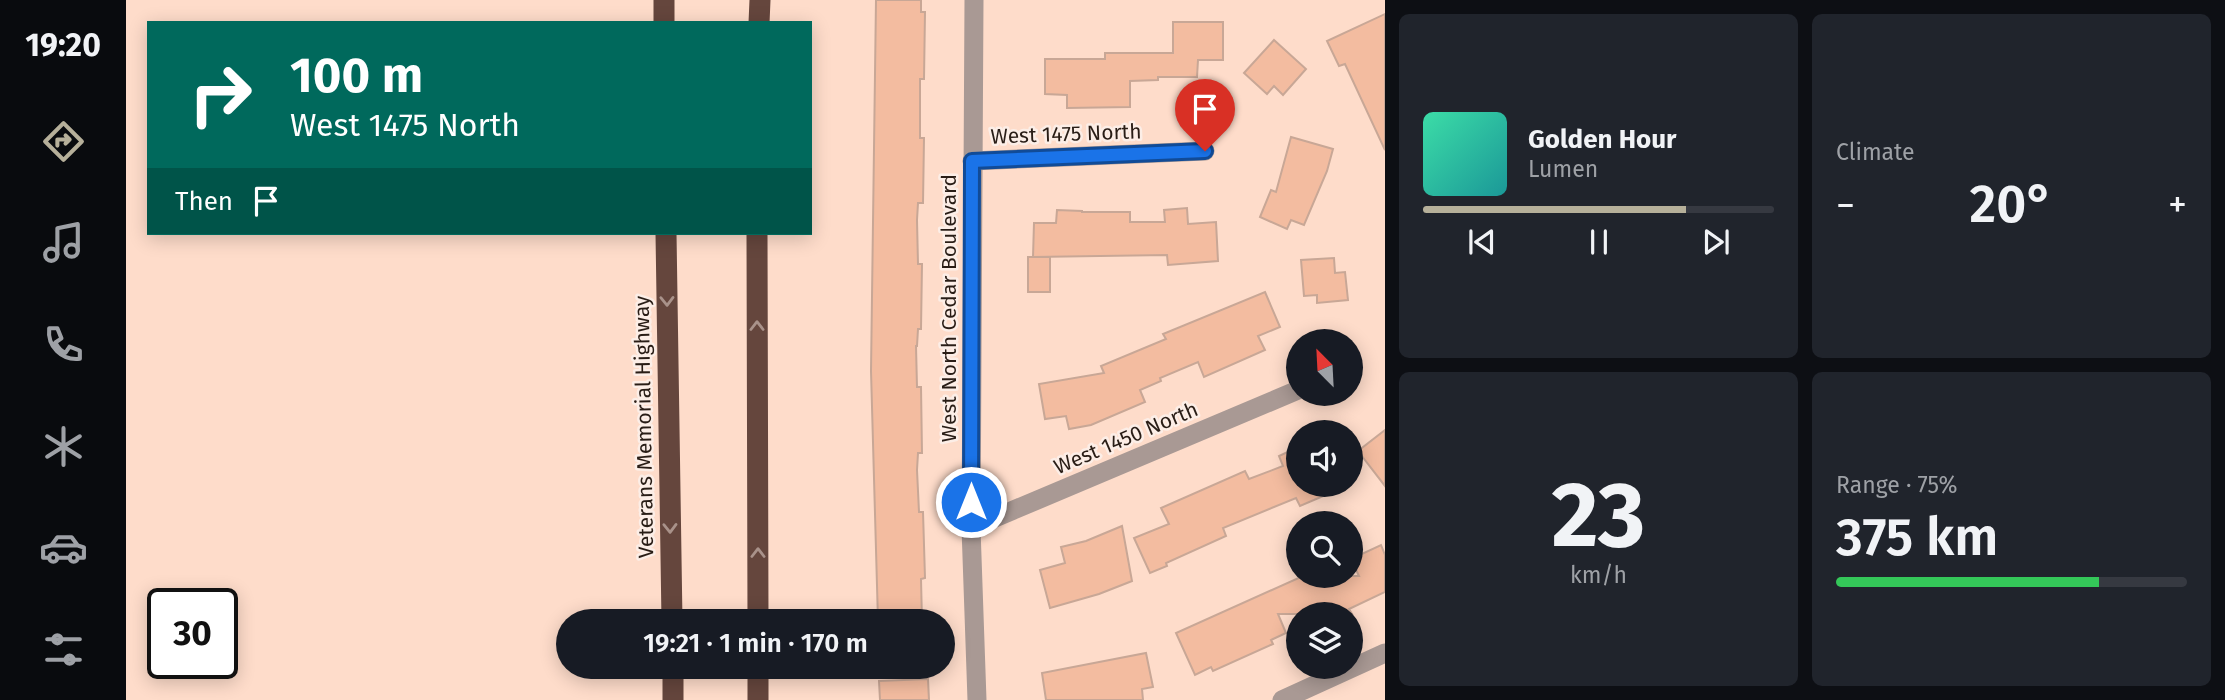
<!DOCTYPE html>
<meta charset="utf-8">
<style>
body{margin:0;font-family:"Fira Sans",sans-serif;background:#20242c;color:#f1f3f6;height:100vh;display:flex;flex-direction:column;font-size:26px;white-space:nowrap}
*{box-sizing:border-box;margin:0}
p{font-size:23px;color:#9ea1a6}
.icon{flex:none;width:38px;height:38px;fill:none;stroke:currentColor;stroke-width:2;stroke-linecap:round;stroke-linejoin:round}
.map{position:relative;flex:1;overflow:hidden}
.sheet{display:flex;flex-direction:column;gap:14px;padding:14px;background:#0d0f14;width:840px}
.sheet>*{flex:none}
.hud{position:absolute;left:21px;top:21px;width:665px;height:214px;border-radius:0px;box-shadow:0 4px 18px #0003;background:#00695c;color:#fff;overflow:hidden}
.needle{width:46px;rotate:336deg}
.buttons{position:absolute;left:1160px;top:329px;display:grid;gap:14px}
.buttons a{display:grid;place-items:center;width:77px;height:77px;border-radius:50%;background:#171b24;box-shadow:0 4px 18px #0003;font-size:35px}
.speed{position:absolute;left:21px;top:588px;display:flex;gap:14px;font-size:35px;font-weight:700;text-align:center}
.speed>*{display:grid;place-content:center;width:91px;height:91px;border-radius:50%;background:#171b24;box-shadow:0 4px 18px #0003;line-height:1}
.speed .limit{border:4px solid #111;border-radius:10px;background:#fff;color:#111}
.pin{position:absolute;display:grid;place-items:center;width:60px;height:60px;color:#fff;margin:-72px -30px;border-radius:50% 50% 50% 0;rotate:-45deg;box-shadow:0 0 7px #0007}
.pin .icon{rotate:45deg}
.me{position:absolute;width:77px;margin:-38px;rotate:0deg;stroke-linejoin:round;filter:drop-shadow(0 0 5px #0008)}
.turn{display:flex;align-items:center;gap:24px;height:147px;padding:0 28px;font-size:32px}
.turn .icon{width:91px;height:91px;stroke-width:2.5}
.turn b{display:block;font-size:49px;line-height:60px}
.then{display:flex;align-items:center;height:66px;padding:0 28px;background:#0003;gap:14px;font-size:26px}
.big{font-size:52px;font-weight:600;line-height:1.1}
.sheet .widget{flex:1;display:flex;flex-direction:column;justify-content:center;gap:10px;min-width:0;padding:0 24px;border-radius:10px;background:#20242c}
.sheet .dial{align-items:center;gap:0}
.dial b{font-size:91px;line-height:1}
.song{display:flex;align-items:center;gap:21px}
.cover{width:84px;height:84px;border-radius:10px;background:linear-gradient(135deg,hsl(160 70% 55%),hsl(180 70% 35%))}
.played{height:7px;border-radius:4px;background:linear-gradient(90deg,#b6b09a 75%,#363941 75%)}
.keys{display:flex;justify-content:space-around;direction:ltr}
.heat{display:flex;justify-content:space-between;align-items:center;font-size:38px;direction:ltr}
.charge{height:10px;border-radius:5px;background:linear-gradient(90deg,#34c759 75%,#363941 0)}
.sheet .tiles{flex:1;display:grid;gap:14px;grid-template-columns:repeat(2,1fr)}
.trip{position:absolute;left:430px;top:609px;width:399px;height:70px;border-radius:35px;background:#171b24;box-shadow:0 4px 18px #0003;font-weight:600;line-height:70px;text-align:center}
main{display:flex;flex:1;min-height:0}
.tabs{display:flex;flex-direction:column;width:126px;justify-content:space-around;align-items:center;background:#090b0e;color:#9ea1a6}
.tabs .icon{width:49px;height:49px}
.tabs .on{color:#b6b09a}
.tabs b{font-size:32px;color:#f1f3f6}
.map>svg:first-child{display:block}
.building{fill:#f3bca0;stroke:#c8a796;stroke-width:2}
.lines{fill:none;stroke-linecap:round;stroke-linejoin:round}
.minor{stroke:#a99994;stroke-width:19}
.motorway{stroke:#65463d;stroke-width:21}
.oneway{stroke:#a9928a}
.route-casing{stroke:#114b97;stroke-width:18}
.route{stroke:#1a73e8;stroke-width:12}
.labels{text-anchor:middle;stroke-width:5;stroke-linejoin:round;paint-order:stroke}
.street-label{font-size:21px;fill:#291d16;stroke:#fceee7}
</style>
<main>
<nav class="tabs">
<b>19:20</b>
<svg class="icon on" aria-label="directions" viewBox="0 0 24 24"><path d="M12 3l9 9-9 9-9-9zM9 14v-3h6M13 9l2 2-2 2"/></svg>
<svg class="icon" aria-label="music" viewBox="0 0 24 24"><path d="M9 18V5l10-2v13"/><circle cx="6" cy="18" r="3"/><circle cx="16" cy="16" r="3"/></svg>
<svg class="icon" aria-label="phone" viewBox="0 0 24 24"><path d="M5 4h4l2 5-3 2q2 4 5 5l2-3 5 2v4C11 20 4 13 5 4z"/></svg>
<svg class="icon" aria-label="climate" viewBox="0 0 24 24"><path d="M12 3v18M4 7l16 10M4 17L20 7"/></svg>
<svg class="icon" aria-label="car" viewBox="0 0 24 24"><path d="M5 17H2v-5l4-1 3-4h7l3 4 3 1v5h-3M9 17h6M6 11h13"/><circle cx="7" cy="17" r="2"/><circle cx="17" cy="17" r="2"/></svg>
<svg class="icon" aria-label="filters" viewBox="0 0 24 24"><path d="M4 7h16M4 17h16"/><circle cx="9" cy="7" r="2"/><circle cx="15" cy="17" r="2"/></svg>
</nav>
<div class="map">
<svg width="1259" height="700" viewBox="0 0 1259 700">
<rect width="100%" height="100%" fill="#fedcca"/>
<g class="building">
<path d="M750,0h45v12h4l-1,67h-4v59h4l-1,65h-5l-1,17 1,44h4l-1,65h-3l-1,17h-1l1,41h4l1,66h-4l-1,17 2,42h4l2,66 -4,1 1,42h-44l-7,-250z"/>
<path d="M1259,14v136l-40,-86 -6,2 -12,-25z"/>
<path d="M1047,22h50v38h-25l-1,17h-39v3l-28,1v26l-63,1v-13l-22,-1v-35h60v-6h68z"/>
<path d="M1148,40l32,29 -23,26 -9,-9 -7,8 -23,-21z"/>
<path d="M1165,137l42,12 -6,22 -23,54 -13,-5 -4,9 -27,-12 11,-27 5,2z"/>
<path d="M1061,208l1,16 28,-2 2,39 -50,4 -1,-10 -134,2 1,-34h22l1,-13 25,1v1h48v10h35l-1,-12z"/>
<rect x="902" y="257" width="22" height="35"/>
<path d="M1208,258l1,15 10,-1 3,28 -31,3v-8l-13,1 -3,-36z"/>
<path d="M1139,292l15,35 -22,9 7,14 -61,27 -6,-15 -38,16 1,3 -21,9 5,12 -54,23 -22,4 -3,-13 -21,3 -6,-35 65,-11 -3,-7 65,-27 -3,-5z"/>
<path d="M1259,430v56l-27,-35z"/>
<path d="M1172,447v38h51l-49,21 -4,-8 -73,30 3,8 -60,27 1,3 -17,7 -16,-35 35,-14 -8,-16 84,-37 4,8 34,-13 -4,-10z"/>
<path d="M996,526l10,55 -33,13 -49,14 -10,-38 25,-7 -4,-16 25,-6z"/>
<path d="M1255,545l4,10v37l-36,17 3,5h-74l8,19 -15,7 2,4 -60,27 -2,-4 -16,8 -19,-42 127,-57h56l-8,-17z"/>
<path d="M1020,653l7,34 -11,2 1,11h-97l-4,-27z"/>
<path d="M802,679l1,21h-49l-1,-19z"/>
</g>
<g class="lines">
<g class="minor">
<path d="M848,0l-3,528 6,172"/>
<path d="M846,161l233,-10"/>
<path d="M845,528l327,-138"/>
<path d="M1156,700l103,-47"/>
</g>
<g class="motorway">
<path d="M538,23v-23"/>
<path d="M633,23l1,-23"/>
<path d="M540,233l6,388"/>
<path d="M631,233l1,388"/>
<path d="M547,667v33"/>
<path d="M632,667v33"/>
</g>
</g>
<defs><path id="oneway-chevron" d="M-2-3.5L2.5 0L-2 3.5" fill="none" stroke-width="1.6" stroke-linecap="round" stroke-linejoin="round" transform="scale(1.75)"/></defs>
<g class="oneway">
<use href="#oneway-chevron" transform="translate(541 301) rotate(89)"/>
<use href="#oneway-chevron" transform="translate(631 326) rotate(-90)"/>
<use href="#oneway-chevron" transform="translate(544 528) rotate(89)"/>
<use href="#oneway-chevron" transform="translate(632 553) rotate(-90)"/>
</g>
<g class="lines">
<defs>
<path id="route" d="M845,502l1,-341 233,-10"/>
</defs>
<use href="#route" class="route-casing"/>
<use href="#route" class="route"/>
</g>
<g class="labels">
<g class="street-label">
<text transform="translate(940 134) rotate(-2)" y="7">West 1475 North</text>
<text transform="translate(823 308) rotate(-90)" y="7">West North Cedar Boulevard</text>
<text transform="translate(518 427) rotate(-91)" y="7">Veterans Memorial Highway</text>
<text transform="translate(1000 438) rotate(-23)" y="7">West 1450 North</text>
</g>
</g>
</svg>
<div class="buttons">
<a><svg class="needle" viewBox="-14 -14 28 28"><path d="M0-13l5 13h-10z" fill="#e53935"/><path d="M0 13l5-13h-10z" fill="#9ea1a6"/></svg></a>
<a><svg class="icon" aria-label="sound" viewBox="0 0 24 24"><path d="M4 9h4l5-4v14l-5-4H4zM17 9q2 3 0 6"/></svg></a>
<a><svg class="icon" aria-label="search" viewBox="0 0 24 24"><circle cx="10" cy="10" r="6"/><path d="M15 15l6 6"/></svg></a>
<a><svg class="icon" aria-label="layers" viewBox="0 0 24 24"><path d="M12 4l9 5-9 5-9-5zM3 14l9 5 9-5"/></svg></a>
</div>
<div class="speed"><div class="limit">30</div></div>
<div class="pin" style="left:1079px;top:151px;background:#d93025"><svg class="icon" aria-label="arrive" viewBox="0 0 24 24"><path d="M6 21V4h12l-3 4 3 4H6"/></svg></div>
<svg class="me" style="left:845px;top:502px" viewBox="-20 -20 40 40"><circle r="17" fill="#1a73e8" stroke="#fff" stroke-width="3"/><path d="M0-11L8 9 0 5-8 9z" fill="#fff"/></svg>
<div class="trip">19:21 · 1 min · 170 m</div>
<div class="hud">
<div class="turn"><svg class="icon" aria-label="right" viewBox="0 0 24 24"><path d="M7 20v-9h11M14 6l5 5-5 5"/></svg><div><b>100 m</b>West 1475 North</div></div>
<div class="then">Then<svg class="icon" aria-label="arrive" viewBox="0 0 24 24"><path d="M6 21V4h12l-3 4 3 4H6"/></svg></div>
</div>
</div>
<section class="sheet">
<div class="tiles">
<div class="widget">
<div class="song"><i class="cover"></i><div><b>Golden Hour</b><p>Lumen</p></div></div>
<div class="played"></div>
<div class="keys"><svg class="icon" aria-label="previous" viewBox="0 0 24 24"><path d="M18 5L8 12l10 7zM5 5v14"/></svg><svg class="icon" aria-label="pause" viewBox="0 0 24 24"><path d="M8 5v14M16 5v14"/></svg><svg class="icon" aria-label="next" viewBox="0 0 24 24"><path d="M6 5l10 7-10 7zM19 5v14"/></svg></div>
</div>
<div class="widget"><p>Climate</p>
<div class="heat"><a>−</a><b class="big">20°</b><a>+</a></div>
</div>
<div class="widget dial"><b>23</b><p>km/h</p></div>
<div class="widget"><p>Range · 75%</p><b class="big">375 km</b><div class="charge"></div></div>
</div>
</section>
</main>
